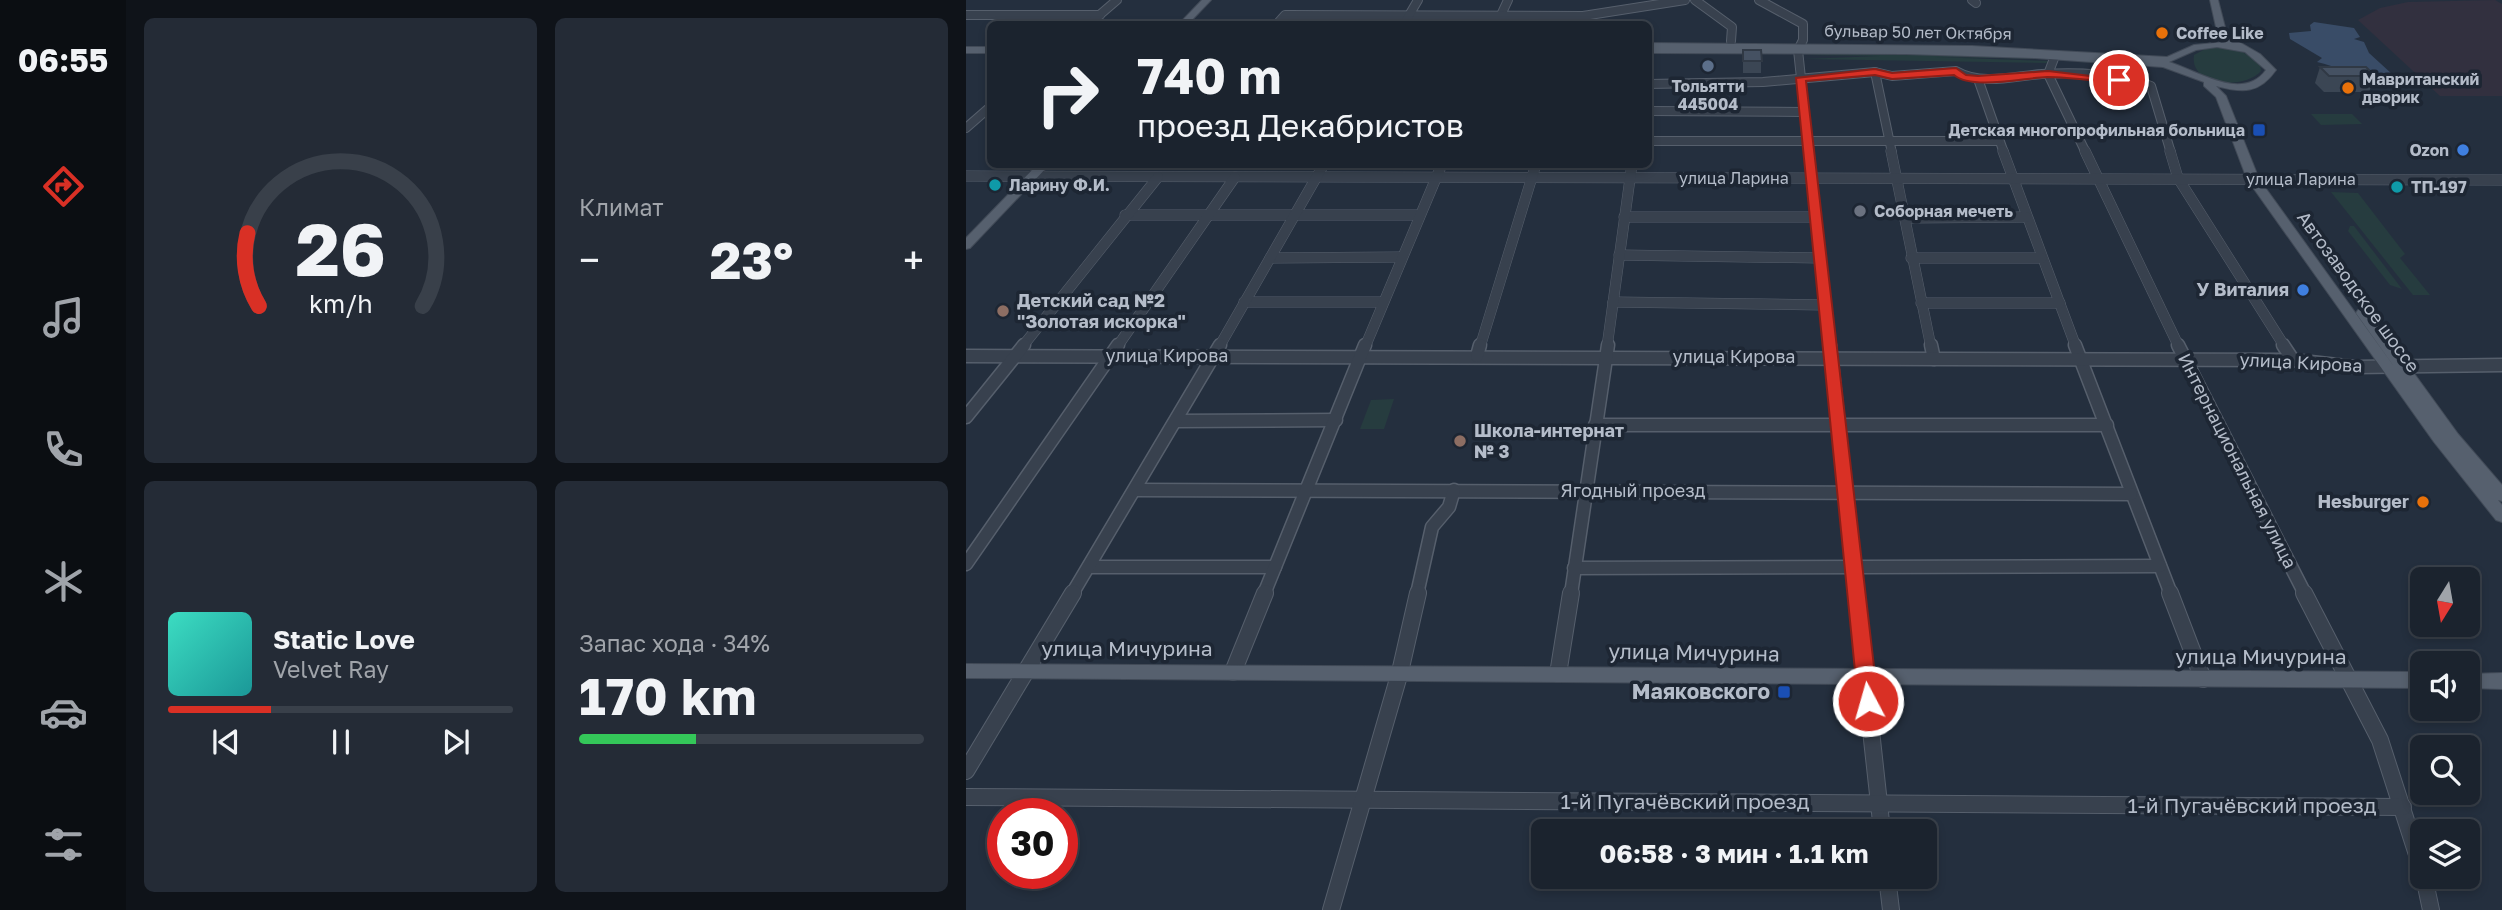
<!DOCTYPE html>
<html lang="ru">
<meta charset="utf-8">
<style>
body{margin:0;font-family:"Golos Text",sans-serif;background:#242b36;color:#f1f3f6;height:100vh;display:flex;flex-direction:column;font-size:26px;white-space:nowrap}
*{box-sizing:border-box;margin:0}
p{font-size:23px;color:#a0a4aa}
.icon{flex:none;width:38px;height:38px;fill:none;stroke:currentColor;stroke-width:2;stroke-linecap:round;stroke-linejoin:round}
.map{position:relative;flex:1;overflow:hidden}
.sheet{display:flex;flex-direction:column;gap:18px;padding:18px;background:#0f1319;width:840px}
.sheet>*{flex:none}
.top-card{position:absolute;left:21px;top:21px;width:665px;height:147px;border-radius:10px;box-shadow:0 4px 10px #0003,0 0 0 2px #39404a;background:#1b232e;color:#f1f3f6;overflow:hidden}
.needle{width:46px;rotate:191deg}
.controls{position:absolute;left:1444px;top:567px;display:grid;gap:14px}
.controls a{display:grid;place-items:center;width:70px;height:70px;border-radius:10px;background:#1b232e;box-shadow:0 4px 10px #0003,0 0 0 2px #39404a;font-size:35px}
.speed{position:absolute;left:21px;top:798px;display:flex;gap:14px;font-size:35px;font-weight:700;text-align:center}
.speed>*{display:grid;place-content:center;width:91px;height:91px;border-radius:50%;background:#1b232e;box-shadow:0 4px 10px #0003,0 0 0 2px #39404a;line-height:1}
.speed .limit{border:10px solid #d22;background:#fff;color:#111}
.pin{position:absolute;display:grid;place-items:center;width:60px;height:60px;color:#fff;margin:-30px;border:4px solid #fff;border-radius:50%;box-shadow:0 2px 7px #0007}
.me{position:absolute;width:77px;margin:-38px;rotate:354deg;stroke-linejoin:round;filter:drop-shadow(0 0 5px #0008)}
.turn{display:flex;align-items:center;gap:24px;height:147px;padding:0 35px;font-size:32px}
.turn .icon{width:91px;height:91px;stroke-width:2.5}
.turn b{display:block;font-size:49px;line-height:60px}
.big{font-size:52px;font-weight:700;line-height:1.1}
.sheet .tile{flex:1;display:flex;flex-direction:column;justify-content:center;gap:10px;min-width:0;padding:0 24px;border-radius:10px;background:#242b36}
.sheet .dial{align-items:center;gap:0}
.dial svg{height:182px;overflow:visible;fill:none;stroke:#39404a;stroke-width:7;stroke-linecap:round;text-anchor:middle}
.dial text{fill:#f1f3f6;stroke:none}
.song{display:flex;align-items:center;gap:21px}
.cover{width:84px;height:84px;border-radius:10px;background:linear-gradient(135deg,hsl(170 70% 55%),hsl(180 70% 35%))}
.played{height:7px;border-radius:4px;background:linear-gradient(90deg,#d93025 30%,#39404a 30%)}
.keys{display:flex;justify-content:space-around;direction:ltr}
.heat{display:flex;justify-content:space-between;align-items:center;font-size:38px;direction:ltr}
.charge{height:10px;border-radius:5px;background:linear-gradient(90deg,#34c759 34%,#39404a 0)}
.sheet .tiles{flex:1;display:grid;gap:18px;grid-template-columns:repeat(2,1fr)}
.trip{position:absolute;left:565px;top:819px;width:406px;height:70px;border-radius:10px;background:#1b232e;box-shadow:0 4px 10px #0003,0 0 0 2px #39404a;font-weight:700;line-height:70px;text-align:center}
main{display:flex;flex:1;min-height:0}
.tab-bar{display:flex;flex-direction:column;width:126px;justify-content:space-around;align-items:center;background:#0b0e12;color:#a0a4aa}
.tab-bar .icon{width:49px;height:49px}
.tab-bar .active{color:#d93025}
.tab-bar b{font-size:32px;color:#f1f3f6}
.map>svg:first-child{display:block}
.medical{fill:#32303f}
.green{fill:#263c3f}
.water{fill:#394c67}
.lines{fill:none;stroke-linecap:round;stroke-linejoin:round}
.minor-far3-casing{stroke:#565f6c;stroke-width:10}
.minor-far2-casing{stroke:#565f6c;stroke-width:11}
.minor-far1-casing{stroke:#565f6c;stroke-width:15}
.minor-casing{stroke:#565f6c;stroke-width:18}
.major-casing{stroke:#414a57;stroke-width:2}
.minor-far3{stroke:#38414e;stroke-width:8}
.minor-far2{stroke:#38414e;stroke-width:10}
.minor-far1{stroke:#38414e;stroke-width:12}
.minor{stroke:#38414e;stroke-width:16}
.major{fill:#56606e;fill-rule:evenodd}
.wall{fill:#3b4654}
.building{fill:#455162;stroke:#303945;stroke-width:2}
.route{fill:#d93025;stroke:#8d1f18;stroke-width:2}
.food-dot{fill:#e8710a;stroke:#1d2633;stroke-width:2.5}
.service-dot{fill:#5c6f8a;stroke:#1d2633;stroke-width:2.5}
.transit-dot{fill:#1a4fb4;stroke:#1d2633;stroke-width:2.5}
.shop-dot{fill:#3f7fe0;stroke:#1d2633;stroke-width:2.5}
.culture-dot{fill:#0f9aa8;stroke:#1d2633;stroke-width:2.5}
.worship-dot{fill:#6b7280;stroke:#1d2633;stroke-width:2.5}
.education-dot{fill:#8d6e63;stroke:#1d2633;stroke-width:2.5}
.labels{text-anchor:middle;stroke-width:7;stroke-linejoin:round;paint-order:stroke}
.far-street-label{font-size:16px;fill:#b4bcc9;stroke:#1d2633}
.far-poi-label{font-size:16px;font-weight:bold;fill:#b4bcc9;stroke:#1d2633;text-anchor:start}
.poi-label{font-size:18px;font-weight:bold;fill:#b4bcc9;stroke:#1d2633;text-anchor:end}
.street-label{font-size:18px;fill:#b4bcc9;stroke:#1d2633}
.near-street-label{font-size:21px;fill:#b4bcc9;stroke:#1d2633}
.near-poi-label{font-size:21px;font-weight:bold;fill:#b4bcc9;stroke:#1d2633;text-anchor:end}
</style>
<main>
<nav class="tab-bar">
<b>06:55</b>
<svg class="icon active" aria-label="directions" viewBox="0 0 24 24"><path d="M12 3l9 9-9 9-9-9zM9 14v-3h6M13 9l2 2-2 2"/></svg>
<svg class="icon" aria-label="music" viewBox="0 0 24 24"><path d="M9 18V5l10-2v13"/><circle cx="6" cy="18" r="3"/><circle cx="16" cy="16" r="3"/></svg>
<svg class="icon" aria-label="phone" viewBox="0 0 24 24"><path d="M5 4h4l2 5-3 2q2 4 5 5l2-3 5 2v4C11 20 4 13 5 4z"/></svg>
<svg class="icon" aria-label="climate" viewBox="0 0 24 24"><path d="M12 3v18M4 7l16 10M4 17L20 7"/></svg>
<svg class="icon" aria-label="car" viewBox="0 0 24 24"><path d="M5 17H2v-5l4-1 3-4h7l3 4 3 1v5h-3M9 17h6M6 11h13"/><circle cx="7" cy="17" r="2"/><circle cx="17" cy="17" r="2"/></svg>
<svg class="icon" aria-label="filters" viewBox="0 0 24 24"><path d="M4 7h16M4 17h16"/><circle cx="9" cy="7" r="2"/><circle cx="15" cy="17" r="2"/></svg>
</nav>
<section class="sheet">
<div class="tiles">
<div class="tile dial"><svg viewBox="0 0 100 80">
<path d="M14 69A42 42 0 1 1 86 69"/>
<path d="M14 69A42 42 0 0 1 9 37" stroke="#d93025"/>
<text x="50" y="56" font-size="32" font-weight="700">26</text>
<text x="50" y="72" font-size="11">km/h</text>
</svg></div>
<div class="tile"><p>Климат</p>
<div class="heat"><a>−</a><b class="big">23°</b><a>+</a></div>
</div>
<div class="tile">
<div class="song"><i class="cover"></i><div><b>Static Love</b><p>Velvet Ray</p></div></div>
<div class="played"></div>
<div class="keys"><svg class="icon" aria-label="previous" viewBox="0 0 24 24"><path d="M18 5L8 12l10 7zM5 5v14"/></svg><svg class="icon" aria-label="pause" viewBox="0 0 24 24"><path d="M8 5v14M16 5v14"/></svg><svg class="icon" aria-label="next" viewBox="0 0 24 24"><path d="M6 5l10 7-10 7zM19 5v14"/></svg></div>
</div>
<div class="tile"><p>Запас хода · 34%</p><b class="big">170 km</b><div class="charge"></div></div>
</div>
</section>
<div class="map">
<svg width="1536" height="910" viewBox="0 0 1536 910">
<rect width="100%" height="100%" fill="#242f3e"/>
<path class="medical" d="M1529,0l7,4v92h-62l-82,-76 22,-12 28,-6z"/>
<g class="green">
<path d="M1253,47l22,4 19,12 1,8c-16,19 -72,16 -67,-16l13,-7z"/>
<path d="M899,52l182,5 3,2 -117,-2 117,4 -4,2 -242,-4 76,-3 -77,-1z"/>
<path d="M1345,114h41l10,10 -41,1z"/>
<path d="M1365,192l27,1 47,61 -5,4 30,37h-17z"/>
<path d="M1384,226h4l48,63 -12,-4 -42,-54z"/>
<path d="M428,399l-10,30h-24l11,-29z"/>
</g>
<path class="water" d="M1348,22l40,6 6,9 -6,2 10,3 5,11 23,21c-26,8 -52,-7 -75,-12l5,-4 -32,-19 -1,-6 22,-2 -1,-6z"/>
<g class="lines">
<defs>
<g id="minor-far3">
<path d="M729,0l37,27 -1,14"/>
<path d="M793,0l44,24v16l-5,10 11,103"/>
<path d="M1006,0l4,3"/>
<path d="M0,15h134"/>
<path d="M535,15l7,-15"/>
<path d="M123,24l28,-24"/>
<path d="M311,24l8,-9 298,1 102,-16"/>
<path d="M438,24l14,-24"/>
<path d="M1089,56l-7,18 38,79"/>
<path d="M909,72l17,81"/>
<path d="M1012,79l26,74"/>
<path d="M682,84l115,-2 112,-10 17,4 64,-5c26,15 58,5 86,3 33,-2 79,-1 109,12l20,67"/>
<path d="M682,111l157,1"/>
<path d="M0,128l24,-21"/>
<path d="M682,141h350"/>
</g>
<g id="minor-far2">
<path d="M843,151l21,196"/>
<path d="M925,151l40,196"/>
<path d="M1037,151l73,196"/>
<path d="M1119,151l94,196"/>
<path d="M1204,151l8,27 107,169"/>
<path d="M0,176l1536,4"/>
<path d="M159,215h293"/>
<path d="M658,217h192"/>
<path d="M940,218l120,-1"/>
<path d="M653,255l201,3"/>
<path d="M304,258l132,-1"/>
<path d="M945,258h131"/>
<path d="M278,302h139"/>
<path d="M647,302l212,3"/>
<path d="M955,303h139"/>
<path d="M56,347l136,-170"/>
<path d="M151,347l118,-170"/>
<path d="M253,347l105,-183"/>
<path d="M399,347l77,-183"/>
<path d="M514,347l56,-183"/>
<path d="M641,347l25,-183"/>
</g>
<g id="minor-far1">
<path d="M864,345l27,249"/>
<path d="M965,345l3,14"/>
<path d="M1109,345l96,249"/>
<path d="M1212,345l127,249"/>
<path d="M1317,345l10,15"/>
<path d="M0,356l1327,4 62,7 147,-2"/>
<path d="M511,356l3,-11"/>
<path d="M0,417l58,-72"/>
<path d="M210,421l160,-1"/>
<path d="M629,425h512"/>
<path d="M169,490l996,4"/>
<path d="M0,564l152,-219"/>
<path d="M124,567h185"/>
<path d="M608,568l586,-2"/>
<path d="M106,594l148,-249"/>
<path d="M298,594l101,-249"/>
<path d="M451,594l15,-67 17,-20 5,-17"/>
<path d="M605,594l37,-249"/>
</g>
<g id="minor">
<path d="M890,593l26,238"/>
<path d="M1204,593l33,86"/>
<path d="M1338,593l76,147 42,130"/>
<path d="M267,672l32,-79"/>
<path d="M592,674l13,-81"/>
<path d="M0,771l107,-178"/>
<path d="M0,797l1437,10"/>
<path d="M921,877l4,33"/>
<path d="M1458,877l7,33"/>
<path d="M365,910l69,-238 18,-79"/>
</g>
<g id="major">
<path d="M236,0h9l-23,24h-9z"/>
<path d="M1244,0h8l9,35 33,19 16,16c-17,24 -33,23 -60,16l10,10 33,83 136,189 -39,-55 2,-3h10l90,124 44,51v16l-4,-1 4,5v17l-6,-2 -62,-78 -187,-263 -31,-82 -12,-11v-4l-41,-15 -128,-9 -129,-4 -258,-1v-10l324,3 195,11 27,-12 31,-3 -7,-6zM1251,47l28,5 21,18c-23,32 -68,1 -97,-8l27,-12z"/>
<rect x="0" y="47" width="24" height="6"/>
<path d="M72,164h12l-80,84 -4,1v-11z"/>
<path d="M0,664l1456,8v16l-1456,-10z"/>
<path d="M1536,673v16l-34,-1v-14z"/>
</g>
</defs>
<use href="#minor-far3" class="minor-far3-casing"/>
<use href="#minor-far2" class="minor-far2-casing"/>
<use href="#minor-far1" class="minor-far1-casing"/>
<use href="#minor" class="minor-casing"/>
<use href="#major" class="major-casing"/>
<use href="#minor-far3" class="minor-far3"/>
<use href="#minor-far2" class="minor-far2"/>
<use href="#minor-far1" class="minor-far1"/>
<use href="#minor" class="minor"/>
<use href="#major" class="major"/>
</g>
<g class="wall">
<rect x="777" y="50" width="18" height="23"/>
<path d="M1354,67l55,9 -6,16h-45l-9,-9z"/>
</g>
<g class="building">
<path d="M777,50h18l1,11h-19z"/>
<path d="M1354,67h46l9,9h-46z"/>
</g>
<path class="route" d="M990,68l10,7 12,1 70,-5 76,9 -5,3c-24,-2 -49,-6 -72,-6 -24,1 -75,13 -93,-2l-62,4 -17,-4 -69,6 72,620 -3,6h-14l-3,-6 -62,-623 79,-9 17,4z"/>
<g class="food-dot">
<circle cx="1196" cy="33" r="7"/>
<circle cx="1382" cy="88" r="7"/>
<circle cx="1457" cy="502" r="7"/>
</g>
<circle class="service-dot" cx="742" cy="66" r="7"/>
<g class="transit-dot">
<rect x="1286" y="123" width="14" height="14" rx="3.5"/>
<rect x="811" y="685" width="14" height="14" rx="3.5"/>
</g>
<g class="shop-dot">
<circle cx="1497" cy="150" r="7"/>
<circle cx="1337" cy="290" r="7"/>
</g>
<g class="culture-dot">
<circle cx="29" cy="185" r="7"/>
<circle cx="1431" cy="187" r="7"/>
</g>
<circle class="worship-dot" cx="894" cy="211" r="7"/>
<g class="education-dot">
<circle cx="37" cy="311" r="7"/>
<circle cx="494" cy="441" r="7"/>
</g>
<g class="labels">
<g class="far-street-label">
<text transform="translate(952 32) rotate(1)" y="6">бульвар 50 лет Октября</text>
<text x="768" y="184">улица Ларина</text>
<text x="1335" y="185">улица Ларина</text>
</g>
<g class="far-poi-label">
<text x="1210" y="39">Coffee Like</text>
<text x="1396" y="85">Мавританский<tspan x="1396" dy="18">дворик</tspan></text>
<text x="742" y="92" text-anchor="middle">Тольятти<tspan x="742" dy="18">445004</tspan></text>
<text x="1279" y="136" text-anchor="end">Детская многопрофильная больница</text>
<text x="1483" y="156" text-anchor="end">Ozon</text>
<text x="43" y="191">Ларину Ф.И.</text>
<text x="1445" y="193">ТП-197</text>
<text x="908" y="217">Cоборная мечеть</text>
</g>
<g class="poi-label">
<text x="1323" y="296">У Виталия</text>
<text x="51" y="307" text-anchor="start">Детский сад №2<tspan x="51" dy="21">"Золотая искорка"</tspan></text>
<text x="508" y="437" text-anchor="start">Школа-интернат<tspan x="508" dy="21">№ 3</tspan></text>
<text x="1443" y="508">Hesburger</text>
</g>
<g class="street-label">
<text transform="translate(1392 292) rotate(54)" y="6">Автозаводское шоссе</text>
<text x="201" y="362">улица Кирова</text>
<text x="768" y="363">улица Кирова</text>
<text transform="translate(1335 363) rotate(3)" y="6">улица Кирова</text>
<text transform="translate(1271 461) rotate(63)" y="6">Интернациональная улица</text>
<text x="667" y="497">Ягодный проезд</text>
</g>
<g class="near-street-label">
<text x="161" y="656">улица Мичурина</text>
<text transform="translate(728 653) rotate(1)" y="7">улица Мичурина</text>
<text x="1295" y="664">улица Мичурина</text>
<text x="719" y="809">1-й Пугачёвский проезд</text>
<text x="1286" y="813">1-й Пугачёвский проезд</text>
</g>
<g class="near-poi-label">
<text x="804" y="699">Маяковского</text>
</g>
</g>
</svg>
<div class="controls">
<a><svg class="needle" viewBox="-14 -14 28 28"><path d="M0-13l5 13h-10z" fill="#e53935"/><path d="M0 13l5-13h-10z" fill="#a0a4aa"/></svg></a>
<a><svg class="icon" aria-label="sound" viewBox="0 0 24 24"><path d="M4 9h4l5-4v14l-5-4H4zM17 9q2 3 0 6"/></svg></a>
<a><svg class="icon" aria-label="search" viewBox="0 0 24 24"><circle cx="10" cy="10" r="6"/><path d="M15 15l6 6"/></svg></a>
<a><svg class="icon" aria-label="layers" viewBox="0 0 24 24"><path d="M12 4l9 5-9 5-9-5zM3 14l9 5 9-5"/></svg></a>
</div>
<div class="speed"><div class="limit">30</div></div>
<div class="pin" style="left:1153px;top:80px;background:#d93025"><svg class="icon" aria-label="arrive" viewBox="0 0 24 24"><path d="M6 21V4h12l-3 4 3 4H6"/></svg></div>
<svg class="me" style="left:902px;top:701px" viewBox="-20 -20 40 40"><circle r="17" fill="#d93025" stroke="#fff" stroke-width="3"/><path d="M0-11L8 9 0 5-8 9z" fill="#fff"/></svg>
<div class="trip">06:58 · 3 мин · 1.1 km</div>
<div class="top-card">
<div class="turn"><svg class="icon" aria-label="right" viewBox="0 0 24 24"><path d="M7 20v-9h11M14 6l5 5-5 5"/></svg><div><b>740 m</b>проезд Декабристов</div></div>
</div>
</div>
</main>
